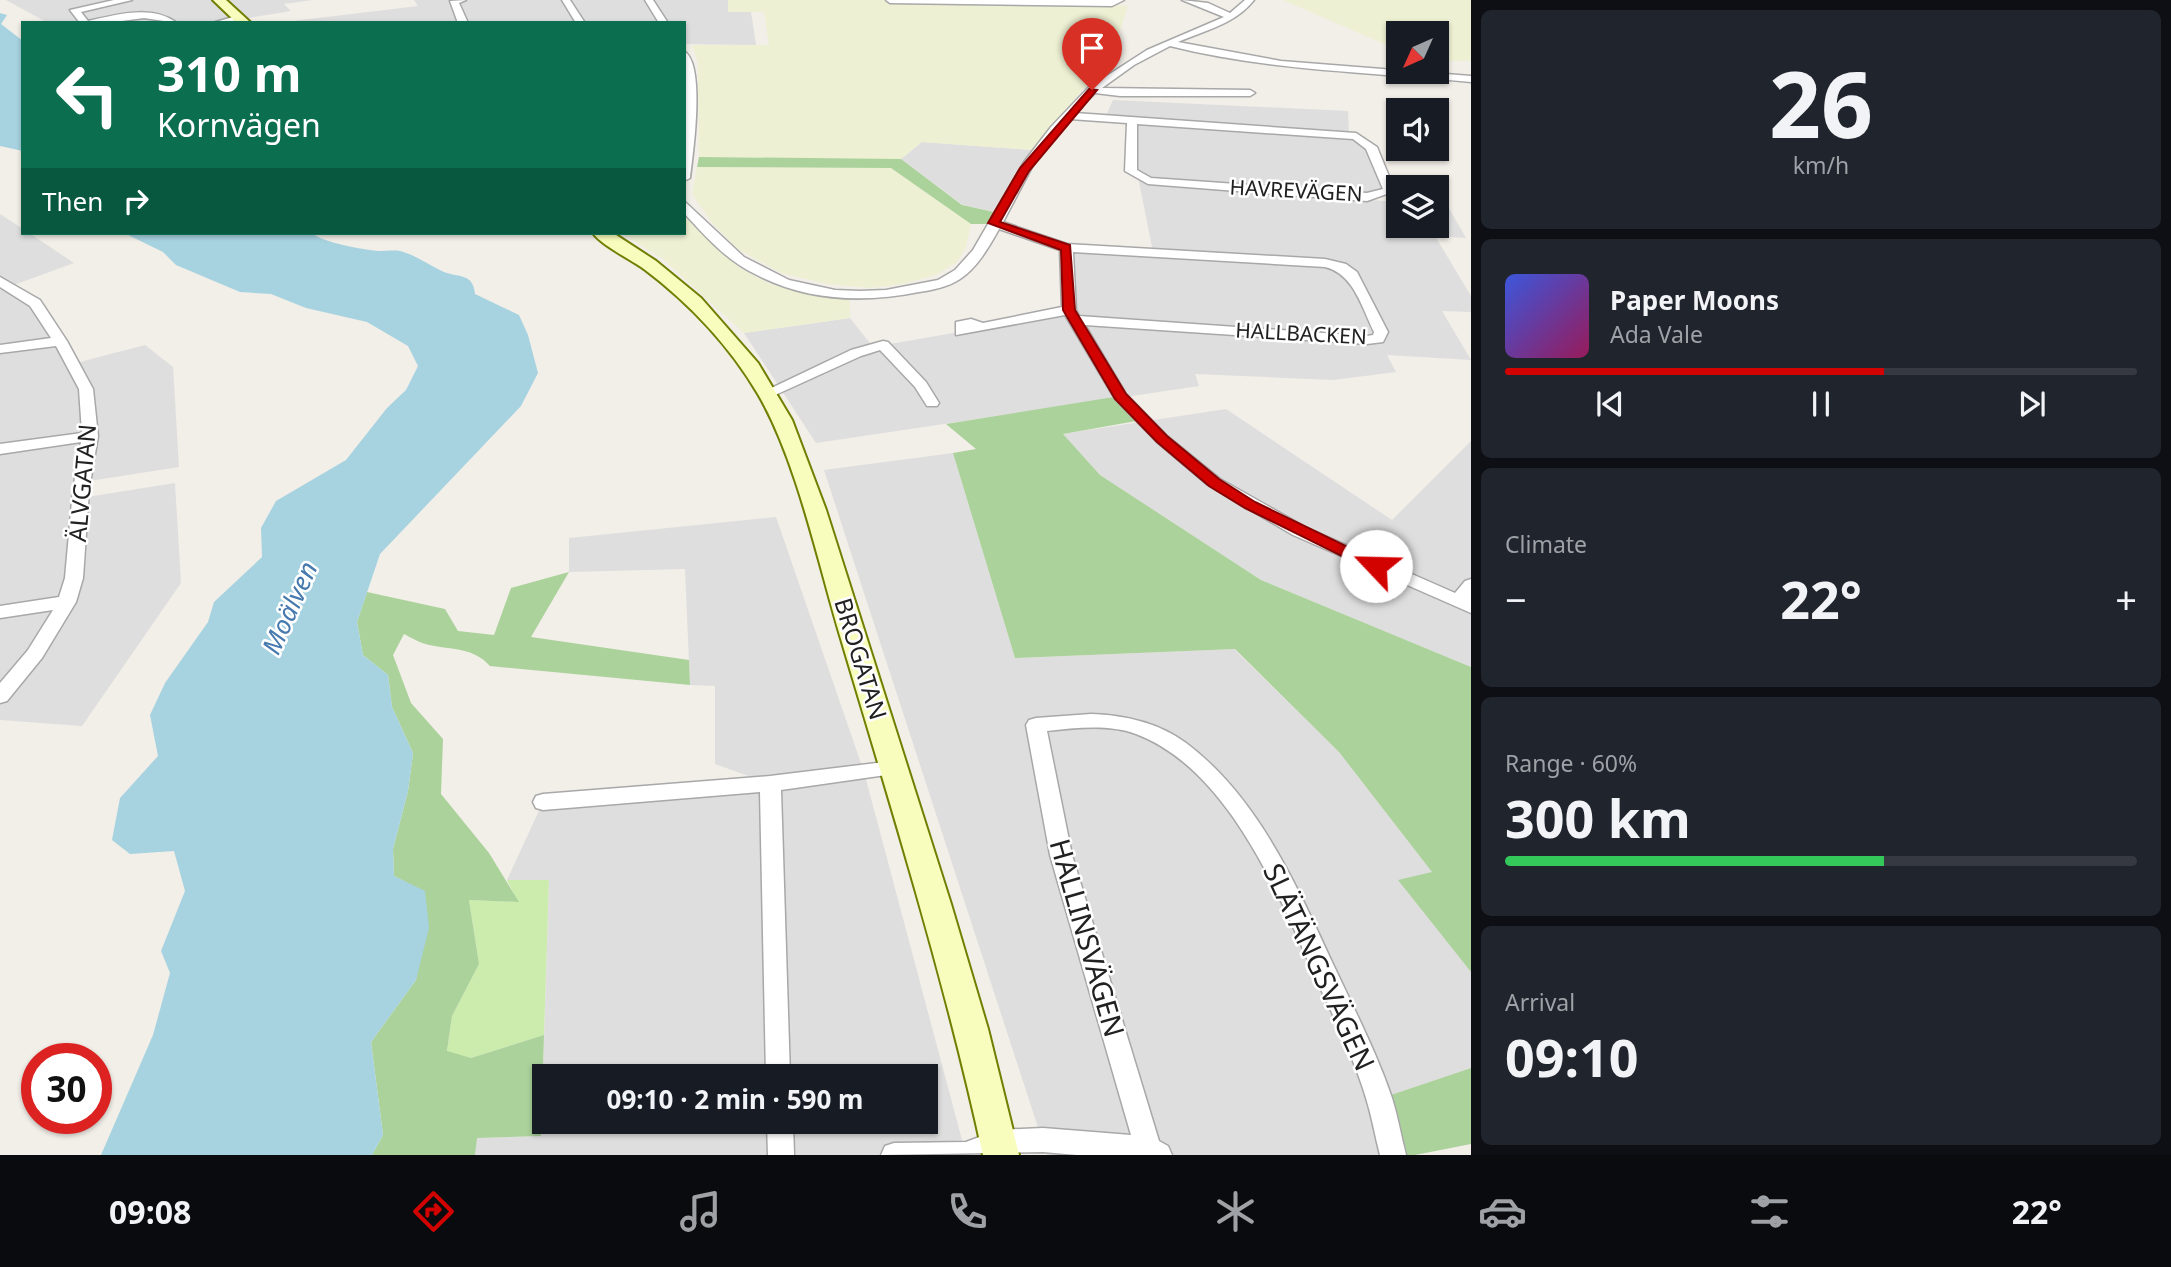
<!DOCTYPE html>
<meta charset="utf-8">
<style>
body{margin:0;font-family:"Noto Sans",sans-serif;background:#20242c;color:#f1f3f6;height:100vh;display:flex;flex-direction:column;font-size:26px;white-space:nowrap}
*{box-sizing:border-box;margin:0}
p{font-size:23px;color:#9ea1a6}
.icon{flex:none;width:38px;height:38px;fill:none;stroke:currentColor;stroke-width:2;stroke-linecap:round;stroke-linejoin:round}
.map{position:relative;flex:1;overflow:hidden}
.details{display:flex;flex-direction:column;gap:10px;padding:10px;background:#0d0f14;width:700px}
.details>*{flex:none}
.hud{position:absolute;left:21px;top:21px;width:665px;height:214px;border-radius:0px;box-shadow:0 2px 5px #0004;background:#0b6e4f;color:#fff;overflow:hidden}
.needle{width:46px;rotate:225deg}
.tools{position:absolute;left:1386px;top:21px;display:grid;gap:14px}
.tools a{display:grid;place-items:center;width:63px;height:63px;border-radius:0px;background:#171b24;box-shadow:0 2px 5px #0004;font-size:35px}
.speed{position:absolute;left:21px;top:1043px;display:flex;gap:14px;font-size:35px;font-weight:700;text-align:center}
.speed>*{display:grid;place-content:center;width:91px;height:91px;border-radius:50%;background:#171b24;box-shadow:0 2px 5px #0004;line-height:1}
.speed .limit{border:10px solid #d22;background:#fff;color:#111}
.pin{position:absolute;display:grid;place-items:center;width:60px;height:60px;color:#fff;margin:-72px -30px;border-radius:50% 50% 50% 0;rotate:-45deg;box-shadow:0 0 7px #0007}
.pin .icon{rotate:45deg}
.me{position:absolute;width:77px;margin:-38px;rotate:294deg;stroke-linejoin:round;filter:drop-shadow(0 0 5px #0008)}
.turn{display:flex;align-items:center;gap:24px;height:147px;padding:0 21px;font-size:32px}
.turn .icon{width:91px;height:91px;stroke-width:2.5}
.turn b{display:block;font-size:49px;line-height:60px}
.then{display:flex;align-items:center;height:66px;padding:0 21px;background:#0003;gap:14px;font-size:26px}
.big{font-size:52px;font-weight:700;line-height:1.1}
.details .card{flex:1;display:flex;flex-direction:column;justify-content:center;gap:10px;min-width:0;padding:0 24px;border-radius:10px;background:#20242c}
.details .dial{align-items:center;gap:0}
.dial b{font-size:91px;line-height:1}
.song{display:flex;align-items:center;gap:21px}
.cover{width:84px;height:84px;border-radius:10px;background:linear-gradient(135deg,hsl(230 70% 55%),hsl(330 70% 35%))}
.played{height:7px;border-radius:4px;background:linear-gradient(90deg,#d20200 60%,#363941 60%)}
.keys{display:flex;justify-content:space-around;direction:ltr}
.heat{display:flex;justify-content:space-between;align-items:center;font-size:38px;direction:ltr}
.charge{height:10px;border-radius:5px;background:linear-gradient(90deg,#34c759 60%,#363941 0)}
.trip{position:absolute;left:532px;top:1064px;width:406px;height:70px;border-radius:0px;background:#171b24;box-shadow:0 2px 5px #0004;font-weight:700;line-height:70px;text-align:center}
.menu{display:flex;height:112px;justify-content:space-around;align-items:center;background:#090b0e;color:#9ea1a6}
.menu .icon{width:49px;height:49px}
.menu .on{color:#d20200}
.menu b{font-size:32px;color:#f1f3f6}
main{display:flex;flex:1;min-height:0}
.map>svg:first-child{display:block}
.residential{fill:#dfdede;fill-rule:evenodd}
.farmland{fill:#eef0d3}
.grass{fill:#cbecad}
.forest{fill:#abd29b}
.water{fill:#a7d3e0}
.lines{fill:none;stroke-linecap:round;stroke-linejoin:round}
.minor-casing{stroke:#a8a8a8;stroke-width:3}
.secondary-casing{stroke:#707f02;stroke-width:4}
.minor{fill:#fff;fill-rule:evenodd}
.secondary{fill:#f8fcbc;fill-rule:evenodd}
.route{fill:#d20200;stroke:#880100;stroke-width:2}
.labels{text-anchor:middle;stroke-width:5;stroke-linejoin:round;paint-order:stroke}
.far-street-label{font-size:21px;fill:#212121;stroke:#fff}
.street-label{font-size:24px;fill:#212121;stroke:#fff}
.water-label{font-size:26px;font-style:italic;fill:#4679ad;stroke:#fff}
.near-street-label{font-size:28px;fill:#212121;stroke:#fff}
</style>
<main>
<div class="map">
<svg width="1471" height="1155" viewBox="0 0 1471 1155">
<rect width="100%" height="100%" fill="#f2eee8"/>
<g class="residential">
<path d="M6,0h306l-28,4 7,7 -49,8 3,4h-197z"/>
<path d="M414,0h314v12h23l5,33 -72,-1v-21h-407l141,-17z"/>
<path d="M1113,100l235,11 1,23 18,8 22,44 -19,14 28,2v24h39v-22l10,1 19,33 -31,-2 36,60v16l-29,-1 29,49 -84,-5 9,17 -63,8 -138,-6 4,12 -383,57 -72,-110 106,-15 23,29 109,-19 87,-18 -3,-62 87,4 -15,-75 -7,-6 1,-48 -28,-3z"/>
<path d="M922,142l110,8 8,1 -40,62 -37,-8 -62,-46z"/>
<path d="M0,214l23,15v4h6l45,30 -63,23 24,17 41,60 69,-18 28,22 6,100 -96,15 -2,16 94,-15 6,100 -99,143 -82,-6z"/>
<path d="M1226,409l166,111 79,-79v226l-210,-87 -161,-105 -38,-41z"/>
<path d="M953,453l62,205 219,-9 105,103 94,121 -34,7 72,92v96l-92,31 14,56h-346l-223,-685z"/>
<path d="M776,517l88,255 102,383h-491l1,-17 65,-2 8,-255 -42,-1 36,-78 225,-19 -53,-19v-78l-25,-1 -5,-116 -116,3v-34zM544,1076h382v46h-382z"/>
</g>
<g class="farmland">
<path d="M728,0h354l4,5 42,1 -16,48 -9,1 6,14 -26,20 -51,61 -110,-8 -21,17 -202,-2 -1,-93 -6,-19h77l-5,-33h-36z"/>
<path d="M1283,0h188v61h-34v-28h-39v17z"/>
<path d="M697,167l194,1 80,56 -5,23 -9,15 -21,13 -33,9 -33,4 -43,-4 -46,-11 -43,-24 -26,-26 -20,-29z"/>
<path d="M684,216l56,52 30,16 39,11 41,4v19l-106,15 -81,-74 -42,-26h63z"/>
</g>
<path class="grass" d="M507,880h42l-5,155 -73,23 -24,-6 5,-36 27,-52 -10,-64 49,2z"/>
<g class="forest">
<path d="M699,157l202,2 61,46 32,7 -5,12h-18l-80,-56 -194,-1z"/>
<path d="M1120,396l22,24 -79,14 37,41 161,105 210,87v305l-73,-92 34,-8 -93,-120 -104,-103 -220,9 -62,-205 23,-4 -30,-25z"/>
<path d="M569,572l-38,65 158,23 1,25 -200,-19c-17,-19 -38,-16 -61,-21 -9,-2 -17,-7 -25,-11l-11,21 18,48 32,36 -2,55 48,59 30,49 -50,-2 10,64 -27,52 -5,35 24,7 73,-23 -3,101 -64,2 -2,17h-103l11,-20 -12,-93 45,-62 9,-88 -31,-16 -1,-27 15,-58 5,-38 -21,-46 -4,-32 -25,-20 -6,-33 10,-30 78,17 13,22 36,4 17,-47z"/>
<path d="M1471,1068v76l-56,11h-22l-14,-56z"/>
</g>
<g class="water">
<path d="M0,13l7,2 -6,9 22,17v110l-23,-5z"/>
<path d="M124,233h188c9,9 52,17 67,18 6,0 15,-1 21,0 16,4 30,15 44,21 16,6 29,1 31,22l44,21 9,20 10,38 -17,33 -141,148 -23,68 6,33 25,20 4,32 21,46 -5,38 -15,58 1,27 31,15 4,37 -13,52 -45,62 12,93 -11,20h-271l52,-120 17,-62 -9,-22 24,-60 -11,-40 -44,3 -18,-14 8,-42 38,-42 -8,-41 15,-32 43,-61 6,-20 48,-45 -1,-29 15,-27 70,-41 41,-52 19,-18 12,-24 -10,-20 -41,-24 -61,-14 -35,-14 -31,-2 -64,-27 -13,-13z"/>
</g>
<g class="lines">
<defs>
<g id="minor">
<path d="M114,0h18l-51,12 7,9c28,-6 64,-17 89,2l-33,-5 -37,5h-27l-10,-13z"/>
<path d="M466,0l-7,3 9,20h-10l-8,-22z"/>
<path d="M562,0h8l15,23h-9z"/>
<path d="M645,0h8l15,23h-9z"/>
<path d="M886,0h238l-12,6 -222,-3z"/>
<path d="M1182,0l26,3 22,10 15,-13h9c-19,24 -48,30 -76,42l103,19 190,15v6c-101,-10 -202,-11 -301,-36l-36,19 -32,23 148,2 5,3 -5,3h-130l-25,-3 -20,20 281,20 21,14 18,44 -28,10 -219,-17 -23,-13 2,-48 -57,-4 -37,46 -30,57 64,22 258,15 21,5 11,8 31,60 -5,10 -16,2 -282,-19 41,69 41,42 53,43 85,48 150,66 10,-12 6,-2v34l-178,-78 -85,-50 -51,-43 -42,-43 -50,-84 -109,20v-13l15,-3 12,4 79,-16 -2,-57 -61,-21c-10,18 -22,39 -39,50 -12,8 -27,11 -41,13 -55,11 -112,9 -162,-17 -30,-14 -51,-38 -73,-62v-12l60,56 45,23 46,10 25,1 26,-1 52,-10 17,-10 18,-20 51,-88 27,-35 37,-39 59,-38 77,-33zM1137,124l216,15 13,10 17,40 -16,4 -216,-15 -14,-8zM1073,252l252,15c29,7 37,41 49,65l-1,3 -6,1 -288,-20 -3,-6z"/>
<path d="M240,15l3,1v4l-31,3z"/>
<path d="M684,51c22,13 9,103 6,127l-6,3z"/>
<path d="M0,277l40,23 27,41 26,48 5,47 -9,54 -6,88 -7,24 -34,56 -35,43 -7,2v-20l28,-33 25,-40 -53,8v-12l59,-9 6,-19 8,-88 8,-48 -81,12v-10l82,-11 -3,-44 -23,-43 -56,7v-8l51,-7 -21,-32 -30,-19z"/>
<path d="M883,341l5,1 38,40 13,21 -2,3h-10l-12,-19 -35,-37 -19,6 -88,40 -5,1 -7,-4 90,-43z"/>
<path d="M1091,714c34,1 68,9 95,29 71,53 110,141 146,219 21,45 44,89 60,136 6,19 9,38 14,57h-26c-5,-19 -8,-38 -14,-57 -12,-40 -31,-79 -49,-117 -37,-84 -88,-212 -181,-247 -28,-10 -60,-6 -89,-3l25,124 87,286 9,5 4,9h-95l-34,-3 -162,3 4,-9 9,-3 72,-1 32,-12 45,-2 88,7 -81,-280 -24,-130 3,-5 7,-2z"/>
<path d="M893,761l7,2 3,5 -3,5 -119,17 9,286h-24l-6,-284 -217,18 -7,-2 -3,-6 3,-6 7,-2 227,-18z"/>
<path d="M767,1122h26l1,33h-26z"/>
</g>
<g id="secondary">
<path d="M213,0h13l25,23h-14z"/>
<path d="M593,233h20l43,28 45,37 57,65 34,57 34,90 125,394 37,125 31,126h-36c-38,-175 -91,-345 -142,-516 -23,-76 -44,-178 -83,-245 -29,-49 -69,-91 -114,-125 -14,-10 -43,-24 -51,-36z"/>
</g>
</defs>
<use href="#minor" class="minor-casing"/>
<use href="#secondary" class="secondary-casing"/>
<use href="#minor" class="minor"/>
<use href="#secondary" class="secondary"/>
</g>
<path class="route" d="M1089,89l8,1 -68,81 -29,51 70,23 5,65 51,84 41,42 52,43 36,23 126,61 2,3 -2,4h-11l-125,-62 -36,-22 -52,-44 -42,-43 -52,-89 -2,-60 -73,-27 32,-55z"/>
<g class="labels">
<g class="far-street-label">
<text transform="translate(1296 191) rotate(3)" y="7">HAVREVÄGEN</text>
<text transform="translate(1301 334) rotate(3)" y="7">HALLBACKEN</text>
</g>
<g class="street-label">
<text transform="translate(83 483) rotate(-85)" y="8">ÄLVGATAN</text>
<text transform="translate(860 659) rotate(73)" y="8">BROGATAN</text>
</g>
<g class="water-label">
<text transform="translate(290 608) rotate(-66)" y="9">Moälven</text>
</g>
<g class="near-street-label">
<text transform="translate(1087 938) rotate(74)" y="10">HALLINSVÄGEN</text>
<text transform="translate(1319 967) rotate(65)" y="10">SLÄTÄNGSVÄGEN</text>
</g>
</g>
</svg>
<div class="tools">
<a><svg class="needle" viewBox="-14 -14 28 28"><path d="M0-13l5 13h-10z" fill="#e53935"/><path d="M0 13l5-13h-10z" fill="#9ea1a6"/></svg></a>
<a><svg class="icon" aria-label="sound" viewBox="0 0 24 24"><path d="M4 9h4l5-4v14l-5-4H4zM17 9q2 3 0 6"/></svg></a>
<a><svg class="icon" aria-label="layers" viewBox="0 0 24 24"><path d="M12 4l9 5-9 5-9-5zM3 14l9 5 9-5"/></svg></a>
</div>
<div class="speed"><div class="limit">30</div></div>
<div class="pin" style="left:1092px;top:90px;background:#d93025"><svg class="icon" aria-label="arrive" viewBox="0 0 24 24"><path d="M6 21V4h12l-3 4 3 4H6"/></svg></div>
<svg class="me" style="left:1376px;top:566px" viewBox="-20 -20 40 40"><circle r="19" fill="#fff"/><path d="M0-13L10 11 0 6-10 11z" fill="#d20200"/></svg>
<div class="trip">09:10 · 2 min · 590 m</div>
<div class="hud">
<div class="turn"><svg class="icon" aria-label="left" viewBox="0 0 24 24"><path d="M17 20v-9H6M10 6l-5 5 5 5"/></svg><div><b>310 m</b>Kornvägen</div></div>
<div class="then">Then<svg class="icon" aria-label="right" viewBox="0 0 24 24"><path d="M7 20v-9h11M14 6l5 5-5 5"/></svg></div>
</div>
</div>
<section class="details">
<div class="card dial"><b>26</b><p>km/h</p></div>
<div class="card">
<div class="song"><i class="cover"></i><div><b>Paper Moons</b><p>Ada Vale</p></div></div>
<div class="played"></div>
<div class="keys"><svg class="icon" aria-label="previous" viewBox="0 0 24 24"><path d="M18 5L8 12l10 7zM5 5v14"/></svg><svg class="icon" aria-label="pause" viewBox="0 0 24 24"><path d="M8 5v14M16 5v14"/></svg><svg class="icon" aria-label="next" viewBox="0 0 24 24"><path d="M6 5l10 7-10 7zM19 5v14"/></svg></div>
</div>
<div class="card"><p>Climate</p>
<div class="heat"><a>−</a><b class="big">22°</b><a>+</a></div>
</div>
<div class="card"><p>Range · 60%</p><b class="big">300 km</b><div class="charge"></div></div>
<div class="card"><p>Arrival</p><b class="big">09:10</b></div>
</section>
</main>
<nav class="menu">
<b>09:08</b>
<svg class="icon on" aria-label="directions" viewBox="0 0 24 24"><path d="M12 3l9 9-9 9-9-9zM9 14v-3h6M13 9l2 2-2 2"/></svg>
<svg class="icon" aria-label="music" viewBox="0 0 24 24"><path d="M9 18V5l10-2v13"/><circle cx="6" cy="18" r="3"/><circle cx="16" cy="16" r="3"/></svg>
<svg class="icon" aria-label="phone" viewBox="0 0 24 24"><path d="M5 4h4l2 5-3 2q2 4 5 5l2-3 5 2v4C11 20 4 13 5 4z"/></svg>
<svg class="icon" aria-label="climate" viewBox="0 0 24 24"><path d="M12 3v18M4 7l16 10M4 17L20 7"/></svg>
<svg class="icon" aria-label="car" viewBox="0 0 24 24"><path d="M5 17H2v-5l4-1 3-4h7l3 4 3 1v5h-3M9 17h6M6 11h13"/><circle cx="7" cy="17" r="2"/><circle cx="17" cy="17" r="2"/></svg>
<svg class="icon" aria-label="filters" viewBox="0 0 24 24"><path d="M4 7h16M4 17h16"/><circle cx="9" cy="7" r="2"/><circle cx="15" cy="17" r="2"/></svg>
<b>22°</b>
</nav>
